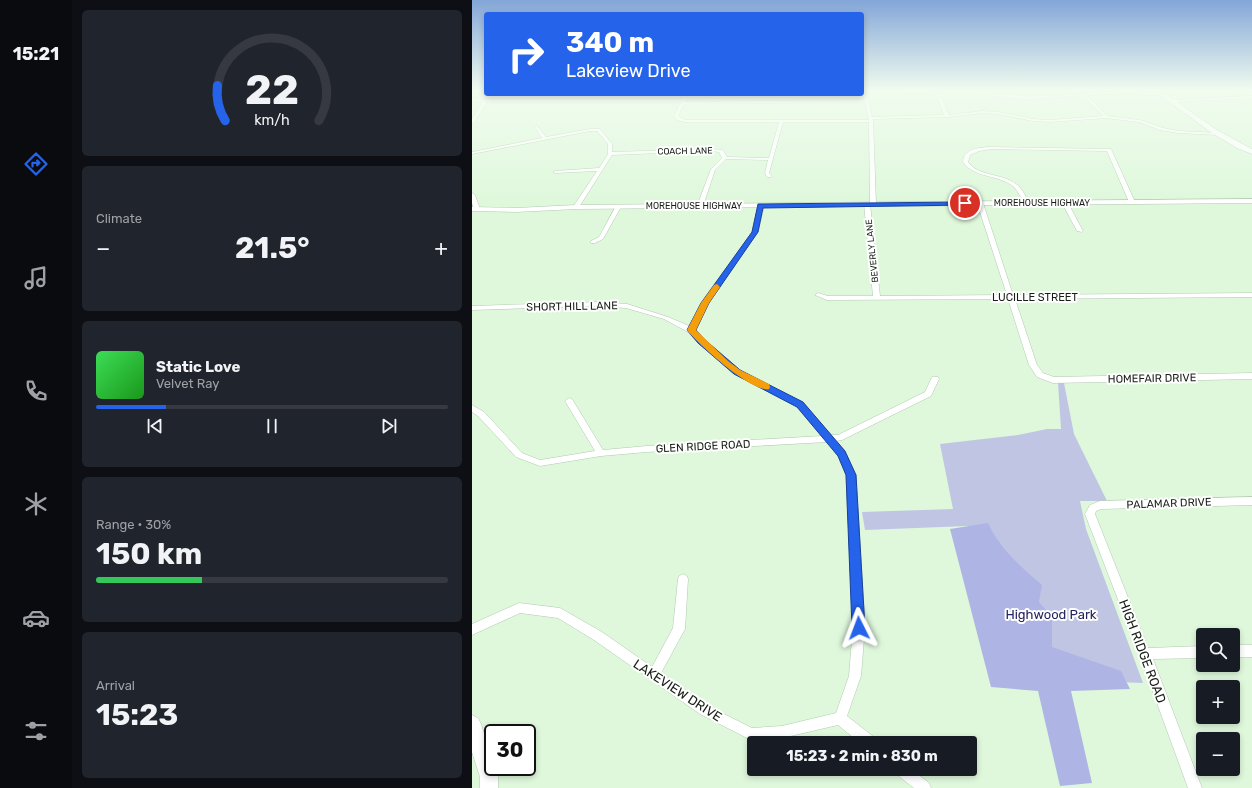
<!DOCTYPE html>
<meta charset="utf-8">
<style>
body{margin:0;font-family:Rubik,sans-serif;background:#20242c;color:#f1f3f6;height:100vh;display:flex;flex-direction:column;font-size:15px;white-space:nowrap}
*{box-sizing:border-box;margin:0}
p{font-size:13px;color:#9ea1a6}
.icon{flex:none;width:22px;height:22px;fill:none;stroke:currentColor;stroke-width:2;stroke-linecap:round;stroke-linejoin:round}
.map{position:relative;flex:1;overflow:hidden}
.drawer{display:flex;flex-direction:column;gap:10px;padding:10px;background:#0d0f14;width:400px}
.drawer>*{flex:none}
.guide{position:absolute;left:12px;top:12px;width:380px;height:84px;border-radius:4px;box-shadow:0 2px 6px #0003;background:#2563eb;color:#fff;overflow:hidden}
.fabs{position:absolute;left:724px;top:628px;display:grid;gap:8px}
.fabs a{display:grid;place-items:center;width:44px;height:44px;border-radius:4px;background:#171b24;box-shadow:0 2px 6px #0003;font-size:20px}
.speed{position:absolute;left:12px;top:724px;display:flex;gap:8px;font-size:20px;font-weight:700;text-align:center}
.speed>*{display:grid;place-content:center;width:52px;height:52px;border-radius:50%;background:#171b24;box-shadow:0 2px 6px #0003;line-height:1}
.speed .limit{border:2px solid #111;border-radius:6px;background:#fff;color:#111}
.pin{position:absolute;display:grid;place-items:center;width:34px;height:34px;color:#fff;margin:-17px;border:2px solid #fff;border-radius:50%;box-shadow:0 1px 4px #0007}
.me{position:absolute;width:44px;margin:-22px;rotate:357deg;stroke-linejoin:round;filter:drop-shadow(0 0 3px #0008)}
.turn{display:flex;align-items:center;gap:14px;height:84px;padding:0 16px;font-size:18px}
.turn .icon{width:52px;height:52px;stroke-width:2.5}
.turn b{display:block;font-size:28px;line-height:34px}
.big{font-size:30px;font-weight:700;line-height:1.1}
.drawer .widget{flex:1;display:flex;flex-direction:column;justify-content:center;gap:6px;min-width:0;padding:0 14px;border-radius:6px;background:#20242c}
.drawer .dial{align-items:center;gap:0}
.dial svg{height:104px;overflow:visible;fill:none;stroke:#363941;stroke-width:7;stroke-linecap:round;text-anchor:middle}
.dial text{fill:#f1f3f6;stroke:none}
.song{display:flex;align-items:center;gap:12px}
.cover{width:48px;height:48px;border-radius:6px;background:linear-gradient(135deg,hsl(130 70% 55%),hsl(120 70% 35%))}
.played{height:4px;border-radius:2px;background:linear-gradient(90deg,#2563eb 20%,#363941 20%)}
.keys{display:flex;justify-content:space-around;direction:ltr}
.heat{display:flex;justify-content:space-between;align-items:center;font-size:22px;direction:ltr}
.charge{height:6px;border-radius:3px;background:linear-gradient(90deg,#34c759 30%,#363941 0)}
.trip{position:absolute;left:275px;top:736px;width:230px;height:40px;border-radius:4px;background:#171b24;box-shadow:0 2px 6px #0003;font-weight:700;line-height:40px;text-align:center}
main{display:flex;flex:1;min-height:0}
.tab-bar{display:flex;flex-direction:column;width:72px;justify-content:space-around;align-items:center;background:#090b0e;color:#9ea1a6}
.tab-bar .icon{width:28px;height:28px}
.tab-bar .on{color:#2563eb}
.tab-bar b{font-size:18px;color:#f1f3f6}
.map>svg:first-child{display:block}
.green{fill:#c0c5e4}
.forest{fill:#aeb5e5}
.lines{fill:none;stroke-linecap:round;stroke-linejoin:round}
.minor-casing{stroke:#b2cab0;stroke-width:1}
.tertiary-casing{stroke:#b2cab0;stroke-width:1}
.secondary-casing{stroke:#b2cab0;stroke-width:1}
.minor{fill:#fff;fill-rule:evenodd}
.tertiary{fill:#fff;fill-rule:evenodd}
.secondary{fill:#fff;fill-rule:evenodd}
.route{fill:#2563eb;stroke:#184099}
.slow{fill:#f59e0b}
.labels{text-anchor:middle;stroke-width:4;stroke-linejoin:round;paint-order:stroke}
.far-street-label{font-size:9px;fill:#161f15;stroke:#fff}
.street-label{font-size:11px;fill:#161f15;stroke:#fff}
.near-park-label{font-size:13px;fill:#24245c;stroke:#fff}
.near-street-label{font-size:13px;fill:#161f15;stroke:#fff}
</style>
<main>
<nav class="tab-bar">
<b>15:21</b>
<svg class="icon on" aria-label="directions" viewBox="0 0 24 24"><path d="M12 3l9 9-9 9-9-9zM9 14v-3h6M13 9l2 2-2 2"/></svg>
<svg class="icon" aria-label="music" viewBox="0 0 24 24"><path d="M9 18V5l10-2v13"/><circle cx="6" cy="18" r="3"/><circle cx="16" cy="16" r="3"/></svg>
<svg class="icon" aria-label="phone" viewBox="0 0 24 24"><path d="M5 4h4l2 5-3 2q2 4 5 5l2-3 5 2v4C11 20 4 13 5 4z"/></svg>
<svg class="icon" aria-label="climate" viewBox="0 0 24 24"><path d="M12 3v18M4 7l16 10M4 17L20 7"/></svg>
<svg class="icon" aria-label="car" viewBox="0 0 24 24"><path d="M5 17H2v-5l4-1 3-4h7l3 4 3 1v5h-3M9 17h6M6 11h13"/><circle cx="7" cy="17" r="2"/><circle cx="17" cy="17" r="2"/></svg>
<svg class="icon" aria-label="filters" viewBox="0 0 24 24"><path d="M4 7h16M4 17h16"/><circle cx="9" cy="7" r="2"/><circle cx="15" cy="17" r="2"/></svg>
</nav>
<section class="drawer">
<div class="widget dial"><svg viewBox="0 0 100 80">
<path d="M14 69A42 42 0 1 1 86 69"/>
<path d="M14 69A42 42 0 0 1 8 42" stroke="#2563eb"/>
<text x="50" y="56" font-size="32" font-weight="700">22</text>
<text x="50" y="72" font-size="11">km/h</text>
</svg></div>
<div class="widget"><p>Climate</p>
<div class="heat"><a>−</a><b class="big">21.5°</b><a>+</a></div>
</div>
<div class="widget">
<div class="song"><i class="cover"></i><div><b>Static Love</b><p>Velvet Ray</p></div></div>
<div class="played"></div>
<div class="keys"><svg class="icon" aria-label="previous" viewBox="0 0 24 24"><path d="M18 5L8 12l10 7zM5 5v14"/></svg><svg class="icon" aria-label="pause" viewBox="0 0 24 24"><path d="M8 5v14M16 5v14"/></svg><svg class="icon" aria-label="next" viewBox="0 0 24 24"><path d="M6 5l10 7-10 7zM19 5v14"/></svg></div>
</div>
<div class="widget"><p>Range · 30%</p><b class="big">150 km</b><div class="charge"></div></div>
<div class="widget"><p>Arrival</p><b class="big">15:23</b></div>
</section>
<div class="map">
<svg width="780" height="788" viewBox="0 0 780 788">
<rect width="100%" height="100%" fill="#dff8dc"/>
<path class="green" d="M586,383h6l10,51 33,67h-27l6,28 57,154 -142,-5 -33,-152 -103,4 -3,-18 91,-3 -13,-65 78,-9 29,-6h14z"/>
<path class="forest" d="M516,523c12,26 33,44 54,62l-3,17 13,15v30l69,24 9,18 -59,2 21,92 -32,3 -22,-95 -47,-4 -41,-158z"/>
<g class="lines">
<defs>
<g id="minor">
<path d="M390,90h4l6,27 72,-2 -7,-19 -6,-3 -19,1 -2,-1 21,-2 9,3 9,21 33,-4 16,1 35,7 17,1 53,-4 -20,-21c-30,3 -82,9 -109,-5l47,6h31l54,-4 56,1 1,2 -57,-1 -19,1 20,21 33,4 23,8 15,3 41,2 2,1 -2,1 -41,-2 -18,-3 -21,-8 -33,-4 -56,4 -17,-1 -35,-7 -16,-1 -35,4 -74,2 3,85 -3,2 -3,-2 -1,-82h-86l-14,51 3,3 -1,1h-4l-2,-4 3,-13 -42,-1 -11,11 -12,36 -3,2 -3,-2 14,-37 11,-11 -3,-6 -8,-1 -99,4 -33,52 -3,2 -3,-2 24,-36 -42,2 -2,-1 2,-1 44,-3 9,-14v-10l-11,-13h-7l-118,23v-2l70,-14 -7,-11 2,-1 9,11 44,-8h10l12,15v8l99,-3 12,1 4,7 42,1 10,-36h-94l-8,-2 -3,-4 7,-14h-194l-13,21h-2v-4l11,-17 -11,-2v-2l14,2h196l3,-6h4l-4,8 179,-2zM393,102l4,18h-184l-7,-4 6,-12z"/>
<path d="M780,96v2l-79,4 -2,-1 2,-1z"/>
<path d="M516,147l123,2 24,53 -3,2 -3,-2 -22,-51 -115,-2 -13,2 -9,4 -2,7c11,15 34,11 48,22 6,4 9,12 13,18l-5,1c-3,-5 -6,-12 -10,-16 -15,-13 -39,-8 -51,-25 1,-13 14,-14 25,-15z"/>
<path d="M0,193l3,2 5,14 -1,1 -5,-1 -2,-6z"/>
<path d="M508,201l3,2 30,92 239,-2v4l-237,2 22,66 6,8 11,4 198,-4v6l-199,4 -16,-6 -8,-12 -21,-66 -181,1 -12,-5 3,-2 10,3h45l-9,-92 3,-2 3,2 10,92 127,-1 -30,-92z"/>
<path d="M593,201l3,2 15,28 -1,1 -5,-1 -15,-28z"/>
<path d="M289,204l3,2 -6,26 -50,71 -13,27 9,9 36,31 63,33 28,32h7l87,-43 7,-15h6l1,2 -8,17 -89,44 -6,1 9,11 11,23 9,152 -4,49 -14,40 28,22 1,5h-16l-22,-18 -56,13 -31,2 -51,-26 -106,-74 -36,-22 -38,-5 -48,22v-11l47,-21 41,5 42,24 50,35 21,-39 5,-49 1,-3 4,-2 4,2 1,3 -3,50 -24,44 47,33 44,22 30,-2 54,-13 13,-37 4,-49 -7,-152 -8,-19 -11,-14 -180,10 -46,4 -61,10 -24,-9 -38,-41 -6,-4v-7l12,7 38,41 18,7 55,-9 -30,-50 4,-3 3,1 31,51 44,-4 175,-10 -25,-29 -63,-33 -36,-31 -10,-11 -24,-13 -38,-11 -27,-2 -127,4v-4l127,-4 28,2 41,13 21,9 13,-23 50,-71 6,-26z"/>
<path d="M144,206l5,1 -18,32 -8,4h-4v-2l8,-4z"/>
<path d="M780,497v8l-151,4 -5,2 -1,3 53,134 55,-2v12l-50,1 49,129h-14l-49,-134 -54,-140 5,-9 10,-4z"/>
<rect x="761" y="645" width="19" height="12"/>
<path d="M422,769h17l18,14 2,5h-17l-18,-14z"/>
</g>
<g id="tertiary">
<path d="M780,199v4l-676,6 -60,3 -44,-1v-4l44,1 60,-3z"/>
<path d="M0,715l6,3 3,6 12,38v5h2l3,10v11h-18v-11l-8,-25z"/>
</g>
<path id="secondary" d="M681,90h7l57,40 35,19v5l-15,-6 -25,-15z"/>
</defs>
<use href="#minor" class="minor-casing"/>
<use href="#tertiary" class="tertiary-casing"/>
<use href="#secondary" class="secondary-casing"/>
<use href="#minor" class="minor"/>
<use href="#tertiary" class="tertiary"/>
<use href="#secondary" class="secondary"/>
</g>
<linearGradient id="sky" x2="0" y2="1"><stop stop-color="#83a6d8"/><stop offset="0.45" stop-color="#f1fcef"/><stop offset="1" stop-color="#f1fcef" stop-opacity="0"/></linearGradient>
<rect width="780" height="200" fill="url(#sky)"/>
<path class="route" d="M493,202h2v3l-204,3 -5,24 -49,71 -13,27 8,9 36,31 63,32 42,49 11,24 9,153 -2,4 -4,1 -5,-1 -2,-4 -6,-153 -8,-19 -41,-49 -63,-33 -36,-31 -11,-13 14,-27 51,-71 6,-28z"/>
<path class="slow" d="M245,284l3,3 -11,16 -13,27 32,31 12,9 29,14 1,3 -1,2c-17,4 -71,-45 -82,-59l14,-27 13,-18z"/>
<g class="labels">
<g class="far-street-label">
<text transform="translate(213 151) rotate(-1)" y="3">COACH LANE</text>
<text x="570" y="206">MOREHOUSE HIGHWAY</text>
<text x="222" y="209">MOREHOUSE HIGHWAY</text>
<text transform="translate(400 251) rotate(-96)" y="3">BEVERLY LANE</text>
</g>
<g class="street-label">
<text x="563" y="301">LUCILLE STREET</text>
<text transform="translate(100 306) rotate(-1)" y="4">SHORT HILL LANE</text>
<text transform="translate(680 378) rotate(-1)" y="4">HOMEFAIR DRIVE</text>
<text transform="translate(231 446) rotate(-3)" y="4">GLEN RIDGE ROAD</text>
<text transform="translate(697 503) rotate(-2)" y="4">PALAMAR DRIVE</text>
</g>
<g class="near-park-label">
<text x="579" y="619">Highwood Park</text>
</g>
<g class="near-street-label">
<text transform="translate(671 651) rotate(69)" y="5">HIGH RIDGE ROAD</text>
<text transform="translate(206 690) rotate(33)" y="5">LAKEVIEW DRIVE</text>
</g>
</g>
</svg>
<div class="fabs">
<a><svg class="icon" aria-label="search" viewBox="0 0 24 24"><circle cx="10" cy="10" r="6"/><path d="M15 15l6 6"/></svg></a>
<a>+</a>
<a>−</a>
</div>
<div class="speed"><div class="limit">30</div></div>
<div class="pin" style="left:493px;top:203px;background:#d93025"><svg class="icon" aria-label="arrive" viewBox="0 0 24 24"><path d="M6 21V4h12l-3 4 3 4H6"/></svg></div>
<svg class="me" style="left:387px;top:628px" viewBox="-20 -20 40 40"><path d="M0-17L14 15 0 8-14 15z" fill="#2563eb" stroke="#fff" stroke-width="4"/></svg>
<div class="trip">15:23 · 2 min · 830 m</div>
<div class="guide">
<div class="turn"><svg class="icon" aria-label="right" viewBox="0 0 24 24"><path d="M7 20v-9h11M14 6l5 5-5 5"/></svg><div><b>340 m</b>Lakeview Drive</div></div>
</div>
</div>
</main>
